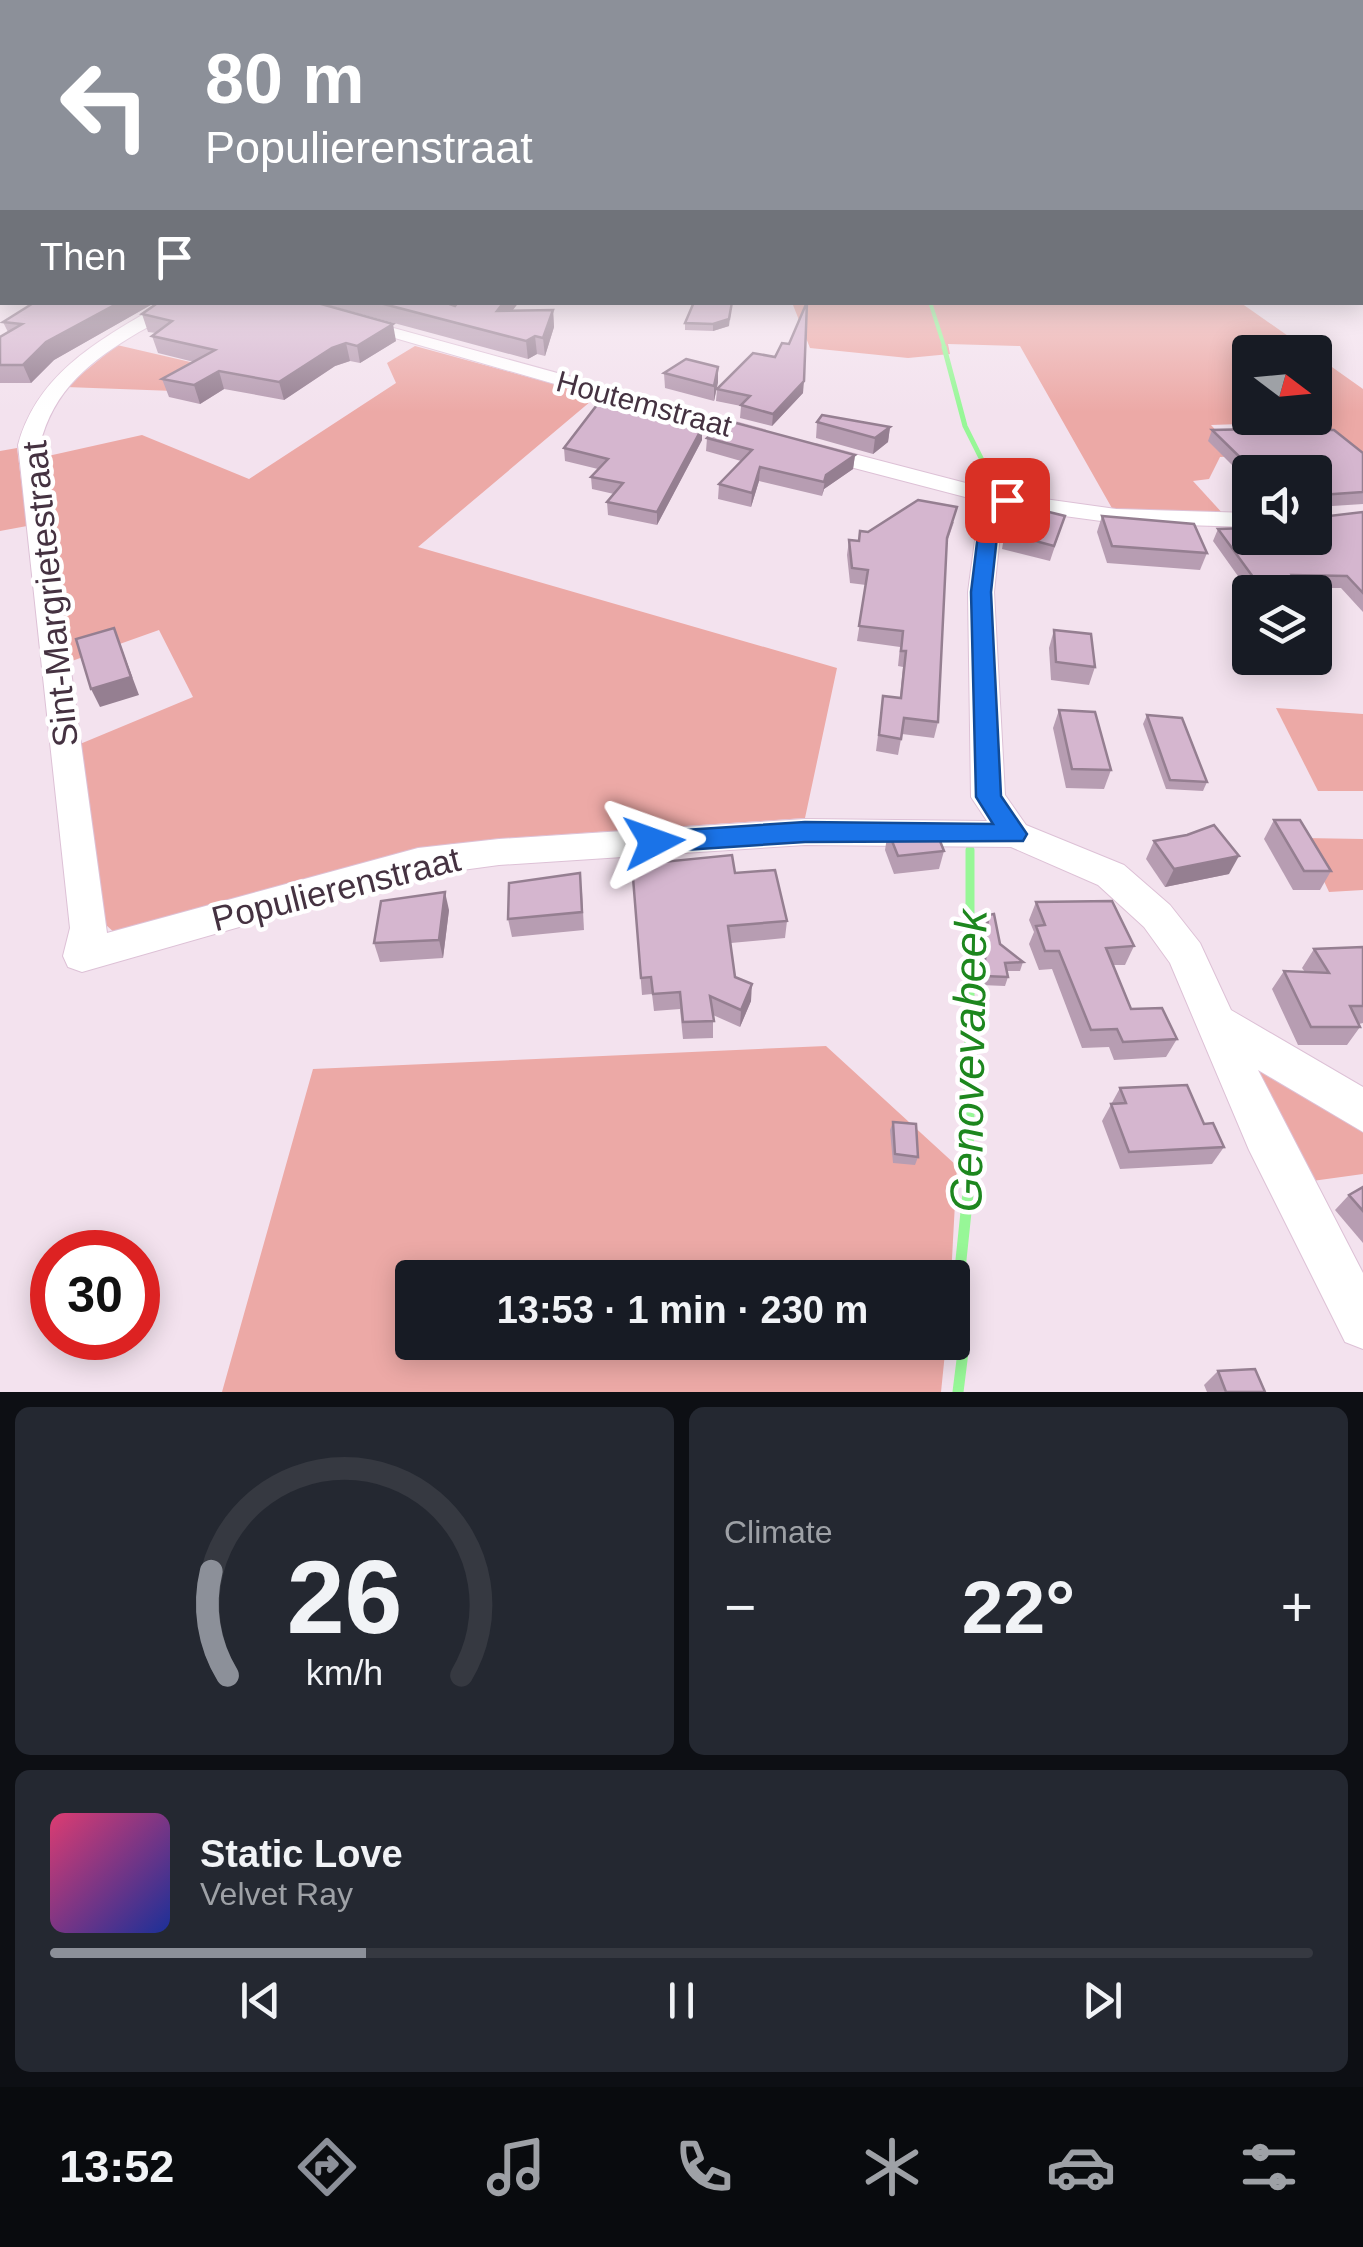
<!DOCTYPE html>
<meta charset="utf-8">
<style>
body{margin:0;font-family:Helvetica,sans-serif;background:#242831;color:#f1f3f6;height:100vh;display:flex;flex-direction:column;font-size:38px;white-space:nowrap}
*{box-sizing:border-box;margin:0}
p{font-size:32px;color:#9ea1a6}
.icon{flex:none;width:55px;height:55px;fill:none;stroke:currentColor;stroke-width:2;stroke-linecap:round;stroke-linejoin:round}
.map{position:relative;height:1392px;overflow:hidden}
.panel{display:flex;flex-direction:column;gap:15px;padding:15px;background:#0d0f14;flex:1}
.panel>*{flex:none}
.banner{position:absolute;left:0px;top:0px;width:1365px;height:305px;box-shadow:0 5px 25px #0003;background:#8c9099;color:#fff;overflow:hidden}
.needle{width:65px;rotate:106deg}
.tools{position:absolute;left:1232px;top:335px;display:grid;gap:20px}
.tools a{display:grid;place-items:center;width:100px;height:100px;border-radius:10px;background:#171b24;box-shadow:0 5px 25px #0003;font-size:50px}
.speed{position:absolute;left:30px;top:1230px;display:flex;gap:20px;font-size:50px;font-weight:700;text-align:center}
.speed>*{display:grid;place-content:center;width:130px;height:130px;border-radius:50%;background:#171b24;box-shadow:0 5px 25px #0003;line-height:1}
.speed .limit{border:15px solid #d22;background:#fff;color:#111}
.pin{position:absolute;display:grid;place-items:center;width:85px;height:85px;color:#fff;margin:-42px;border-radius:20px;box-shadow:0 5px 15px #0006}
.me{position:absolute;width:110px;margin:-55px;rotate:86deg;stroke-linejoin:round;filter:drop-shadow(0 0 8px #0008)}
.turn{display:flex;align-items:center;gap:35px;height:210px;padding:0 40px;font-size:45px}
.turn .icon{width:130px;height:130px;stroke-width:2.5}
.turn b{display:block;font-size:70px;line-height:85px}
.then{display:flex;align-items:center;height:95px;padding:0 40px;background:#0003;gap:20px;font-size:38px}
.big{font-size:75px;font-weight:700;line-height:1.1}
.panel .card{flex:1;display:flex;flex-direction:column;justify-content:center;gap:15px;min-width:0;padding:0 35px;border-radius:15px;background:#242831}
.panel .dial{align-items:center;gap:0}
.dial svg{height:260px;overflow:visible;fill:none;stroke:#363941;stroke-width:7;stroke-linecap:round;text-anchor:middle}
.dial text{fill:#f1f3f6;stroke:none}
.song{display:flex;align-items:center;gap:30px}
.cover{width:120px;height:120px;border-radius:15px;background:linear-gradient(135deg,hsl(340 70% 55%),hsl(230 70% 35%))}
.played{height:10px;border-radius:5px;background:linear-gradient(90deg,#8c9099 25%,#363941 25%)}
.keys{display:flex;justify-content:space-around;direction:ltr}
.heat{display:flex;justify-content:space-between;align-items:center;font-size:55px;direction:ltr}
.panel .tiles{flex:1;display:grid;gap:15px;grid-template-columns:1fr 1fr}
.card:last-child{grid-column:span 2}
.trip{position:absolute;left:395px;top:1260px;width:575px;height:100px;border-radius:10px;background:#171b24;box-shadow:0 5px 25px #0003;font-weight:700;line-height:100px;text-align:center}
.tab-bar{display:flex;height:160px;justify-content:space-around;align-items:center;background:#090b0e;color:#9ea1a6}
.tab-bar .icon{width:70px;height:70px}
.tab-bar .selected{color:#8c9099}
.tab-bar b{font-size:45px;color:#f1f3f6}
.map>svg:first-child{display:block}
.green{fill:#eca9a6}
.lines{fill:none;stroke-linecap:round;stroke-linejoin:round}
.stream-far3{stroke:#97f797;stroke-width:4}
.stream-far2{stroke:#97f797;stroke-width:5}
.stream-far1{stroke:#97f797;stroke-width:9}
.stream{stroke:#97f797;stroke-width:11}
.street-casing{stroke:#ddc1d6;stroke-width:2}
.street{fill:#fff;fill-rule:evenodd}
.wall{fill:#b79db2}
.shaded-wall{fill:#957f91}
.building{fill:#d5b6cf;stroke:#957f91;stroke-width:2.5}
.route{fill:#1a73e8;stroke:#114b97;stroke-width:2.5}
.labels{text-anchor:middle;stroke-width:9;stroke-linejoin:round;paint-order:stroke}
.far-street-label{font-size:30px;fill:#453241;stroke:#fff}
.street-label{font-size:35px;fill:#453241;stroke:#fff}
.near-water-label{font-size:45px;font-style:italic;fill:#1d871e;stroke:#fff}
</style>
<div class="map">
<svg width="1363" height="1392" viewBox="0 0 1363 1392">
<rect width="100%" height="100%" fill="#f3e2ee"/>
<g class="green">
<path d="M754,303h487l70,49h-61v61l-17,2 8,9 -30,1 28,31 -19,1 -11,22 -16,2 32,35 -112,-6 -93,-164 -72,-2 2,10 -42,4 -98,-10 -17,-43z"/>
<path d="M117,345l82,19 -25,27 -108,-4z"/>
<path d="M415,346l182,50 -179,151 419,121 -32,150 -312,21 -73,12 -304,83 -10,-9 -26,-181 113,-47 -34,-67 -90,32 -30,-204 103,-23 107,44 147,-96 -9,-20z"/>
<path d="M1315,355l48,34v78l-61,-49h13z"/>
<path d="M17,448l10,78 -27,5v-80z"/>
<path d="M1276,708l87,6v77h-45z"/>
<path d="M1304,838l59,1v51l-34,2z"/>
<path d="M826,1046l131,120 -6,111 -539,1v64l534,1 -5,49h-719l91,-323z"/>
<path d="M1257,1059l106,61v54l-58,8 -57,-115z"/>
</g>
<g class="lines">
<path class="stream-far3" d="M930,302l15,47"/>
<path class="stream-far2" d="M944,347l21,79 31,62"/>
<path class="stream-far1" d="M970,1024v-174"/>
<path class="stream" d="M958,1392l5,-40 -6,-54 11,-105 2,-172"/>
<defs>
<g id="street">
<rect x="0" y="250" width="2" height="10"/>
<path d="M164,302h21c-13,13 -30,21 -46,30 -47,28 -86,57 -99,113l67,488 311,-85 81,-9 306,-20 182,2 -16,-24 -3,-205 9,-66 15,-22 -184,-48 -3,-5 3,-5 8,-2 192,50 108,15 134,4v14l-134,-4 -103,-14 -12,17 -7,66 11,203 21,30 98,40 46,40 30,38 31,67 132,77v45l-105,-62 105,203v76l-18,-7 -96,-192 -79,-187 -26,-36 -46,-42 -87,-38 -206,-2 -306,20 -81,11 -336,96 -14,-5 -5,-11 7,-28 -52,-483c20,-74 84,-106 146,-143z"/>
<path d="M270,302h29l466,128 3,5 -11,6 -8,-1z"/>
</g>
</defs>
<use href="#street" class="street-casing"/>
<use href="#street" class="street"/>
</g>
<g class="wall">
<path d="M35,302h121l-102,58 -23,23h-31v-46l8,-5 -5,-10z"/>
<path d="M316,302h128l11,4 3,-4h61l-7,9 41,-1 1,17 -9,29 -8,-2 -9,5z"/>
<path d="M694,302l35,24 -16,5 -28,-1v-7z"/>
<path d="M142,314l254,27 -36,22 -10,-2 -15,5 -51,34 -60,-11 -24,15 -31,-7 -7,-18 32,-17 -36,-9 -6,-17 4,-3 -8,-1z"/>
<path d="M664,373l54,9 -4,19 -49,-13z"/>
<path d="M717,389l86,4 -31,33 -32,-8 1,-12 -25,-5z"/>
<path d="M1238,405l79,25 46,23v51l-46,3v6l4,4 42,-5v100l-22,-24h-40l3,4 -54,1 -37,-52 5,-12 97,9 -65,-66v25l-13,-12 4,-11 -33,-33 4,-11 33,-1 -11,-13z"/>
<path d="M817,422l73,5 -2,15 -15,12 -57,-16z"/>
<path d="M702,428v12l-45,85 -49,-10 -1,-13 7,-8 -22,-5 -1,-12 7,-8 -33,-8 -1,-13z"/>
<path d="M707,438l148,17 -2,14 -29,20 -2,7 -63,-15 -8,26 -33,-8 1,-15 22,-23 -35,-10z"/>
<path d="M1065,516l-15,45 -48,-12 5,-29z"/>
<path d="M1102,516l105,37 -7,17 -93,-7 -10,-31z"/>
<path d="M954,522l-8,23 -8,177 -4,16 -32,-4 -4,21 -22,-4 7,-55 17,2 3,-31 -5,-1 2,-19 -43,-6 9,-56 -16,-2 -3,-28 2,-15 10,1 9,-9z"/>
<path d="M1054,630l41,37 -6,18 -38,-5 -2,-32z"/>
<path d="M1059,710l52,60 -7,19 -38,-1 -13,-60z"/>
<path d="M1147,715l60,67 -4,9 -37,-2 -23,-65z"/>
<path d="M1274,820l57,51 -11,19h-27l-29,-51z"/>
<path d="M888,831l56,20 -5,18 -45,5 -9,-24z"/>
<path d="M1154,841l75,33 -64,13 -19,-28z"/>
<path d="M632,865l103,8 52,48 -2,17 -54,5 4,34 16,24 -11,26 -27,-12v23l-30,1 -3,-30 -26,2 -2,-17 -10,1z"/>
<path d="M582,892l2,38 -72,7 -4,-18z"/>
<path d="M1036,902l98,44 -9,19h-12l18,44 46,30 -11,18 -52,3 -5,-13 -27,1 -30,-79 -13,1 -10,-26 5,-12 -5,-12z"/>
<path d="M449,910l-6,48 -63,4 -6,-19z"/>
<path d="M988,915l12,29 23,18 -3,9h-13l1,6 -3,9 -24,-1 4,-61z"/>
<path d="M1363,947v76l-4,1 1,3 -13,18h-49l-26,-56 12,-18 21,1 -3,-4 12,-19z"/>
<path d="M1120,1088l84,36 20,23 -12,17 -92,5 -18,-48z"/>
<path d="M893,1122l25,35 -3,8 -22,-2 -3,-33z"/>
<path d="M1363,1187v56l-28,-33 14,-15z"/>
<path d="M1218,1371l47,21h-58l-3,-7z"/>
</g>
<g class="shaded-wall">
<path d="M120,302h36l-102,58 -23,23 -8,-18 23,-23z"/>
<path d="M504,302h15l-20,26 -2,-17z"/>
<path d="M732,302l-3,24 -16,5v-7z"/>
<path d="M553,310l1,17 -9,29 -2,-18z"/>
<path d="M393,324l3,17 -36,22 -3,-17z"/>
<path d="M535,336l2,18 -9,5 -2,-18z"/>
<path d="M346,343l4,18 -15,5 -51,34 -5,-18 53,-34z"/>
<path d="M718,367v15l-4,19v-15z"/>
<path d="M219,371l5,18 -24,15 -6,-19z"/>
<path d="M804,381l-1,12 -31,33 1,-12z"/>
<path d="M890,427l-2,15 -15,12 2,-16z"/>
<path d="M702,428v12l-45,85v-13z"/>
<path d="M855,455l-2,14 -29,20 -2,7 4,-21z"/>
<path d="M760,467l-1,14 -8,26 1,-14z"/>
<path d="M114,628l25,67 -39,12 -9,-18z"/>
<path d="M1239,856l-10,18 -64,13 9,-18z"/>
<path d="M445,892l4,18 -6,48 -4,-18z"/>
<path d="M752,984l-1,17 -11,26 1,-17z"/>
</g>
<g class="building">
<rect x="0" y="217" width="2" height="19"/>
<path d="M35,302h85l-74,40 -23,23h-23v-28l22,-13 -19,-2z"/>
<path d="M159,302h155l79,22 -36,22 -11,-3 -14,5 -53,34 -60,-11 -25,14 -32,-6 53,-29 -63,-14 20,-15 -30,-7z"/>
<path d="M376,302h68l11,4 3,-4h46l-7,9 56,-1 -10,28 -8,-2 -9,5z"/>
<path d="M694,302h38l-3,17 -16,5 -28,-1z"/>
<path d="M807,302l-3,79 -31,33 -32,-9 9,-9 -33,-7 36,-36 22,4 7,-14 7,1z"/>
<path d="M686,359l32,8 -4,19 -50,-13z"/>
<path d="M600,401l102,27 -45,84 -50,-10 16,-19 -32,-6 17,-18 -44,-11z"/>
<path d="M1250,404v14h51l16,12h17l29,23v39l-43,3 -3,4v14l4,4 42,-5v81l-16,-17 -55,-1 12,17h-40l-46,-63 32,-1v10h65v-66h-65v9l-9,-8 10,-5 -39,-38 46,-1 -20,-24z"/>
<path d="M822,415l68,12 -15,11 -58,-16z"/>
<path d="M725,420l130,35 -29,20 -2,7 -64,-15 -8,26 -33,-9 33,-34 -45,-12z"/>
<path d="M918,500l39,7 -10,31 -9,184 -34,-4 -3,21 -22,-4 4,-39 18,2 5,-47h-5l2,-20 -44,-5 9,-56 -16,-2 -3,-28 10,1 1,-10 8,1z"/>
<path d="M1017,504l48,12 -11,30 -48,-13 1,-13z"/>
<path d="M1102,516l92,8 13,29 -95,-7z"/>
<path d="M114,628l17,49 -40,12 -15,-50z"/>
<path d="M1054,630l37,4 4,33 -39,-5z"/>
<path d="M1059,710l36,2 16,58 -39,-1z"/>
<path d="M1147,715l35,3 25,64 -37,-2z"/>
<path d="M1274,820h26l31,51h-27z"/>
<path d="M1214,825l25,31 -65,13 -20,-28 33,-6z"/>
<path d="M888,831h48l8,20 -46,5z"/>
<path d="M732,855l3,18 40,-3 12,51 -59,5 7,51 17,7 -11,26 -31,-14 4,25 -31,1 -3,-30 -27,2 -2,-17 -10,1 -9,-113z"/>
<path d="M580,873l2,39 -74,7 1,-36z"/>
<path d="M445,892l-6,48 -65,3 7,-42z"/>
<path d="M1112,901l22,45 -28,2 25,61 31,-1 15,31 -54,3 -6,-13 -26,1 -32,-79h-14l-9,-25 9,-1 -9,-23z"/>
<path d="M994,914l6,30 23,18 -18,1 3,14 -24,-1 4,-61z"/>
<path d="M1363,947v59h-13l10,21h-49l-27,-56 45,2 -15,-24z"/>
<path d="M1187,1085l17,39 9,-1 11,24 -95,5 -18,-48 15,-1 -6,-15z"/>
<path d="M893,1122l23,2 2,33 -23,-3z"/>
<path d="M1363,1187v24l-14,-16z"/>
<path d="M1255,1369l10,23h-39l-8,-21z"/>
</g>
<linearGradient id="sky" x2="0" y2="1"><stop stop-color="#87cfc8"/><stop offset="0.53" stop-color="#faf2f7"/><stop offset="1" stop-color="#faf2f7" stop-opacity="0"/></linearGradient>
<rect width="1363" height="412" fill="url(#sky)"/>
<path class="route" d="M1007,495l9,5 -18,27 -7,65 10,204 26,38 -4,7 -218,1 -151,10 -10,-3 -4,-7 4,-7 10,-3 151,-10 188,2 -17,-27 -5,-205 8,-66 22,-29z"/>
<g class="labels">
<g class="far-street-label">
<text transform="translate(644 404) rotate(15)" y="10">Houtemstraat</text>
</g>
<g class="street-label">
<text transform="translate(50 594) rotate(-96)" y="12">Sint-Margrietestraat</text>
<text transform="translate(336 889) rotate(-14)" y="12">Populierenstraat</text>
</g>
<g class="near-water-label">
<text transform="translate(968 1061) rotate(-89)" y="16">Genovevabeek</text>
</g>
</g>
</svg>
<div class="tools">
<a><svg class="needle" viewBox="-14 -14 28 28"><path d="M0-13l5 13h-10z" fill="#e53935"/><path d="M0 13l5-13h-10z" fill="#9ea1a6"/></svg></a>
<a><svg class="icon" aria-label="sound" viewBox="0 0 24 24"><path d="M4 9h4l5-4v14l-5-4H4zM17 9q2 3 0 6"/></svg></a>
<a><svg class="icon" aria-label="layers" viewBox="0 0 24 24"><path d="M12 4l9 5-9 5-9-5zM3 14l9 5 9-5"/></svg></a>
</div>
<div class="speed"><div class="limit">30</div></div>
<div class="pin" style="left:1007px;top:500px;background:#d93025"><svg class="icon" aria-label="arrive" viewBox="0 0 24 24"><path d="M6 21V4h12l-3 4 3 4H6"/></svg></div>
<svg class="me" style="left:654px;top:842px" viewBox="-20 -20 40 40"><path d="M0-17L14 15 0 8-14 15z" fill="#1a73e8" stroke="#fff" stroke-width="4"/></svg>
<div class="trip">13:53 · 1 min · 230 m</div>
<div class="banner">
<div class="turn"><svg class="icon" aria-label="left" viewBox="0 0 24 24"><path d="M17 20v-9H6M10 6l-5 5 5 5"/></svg><div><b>80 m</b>Populierenstraat</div></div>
<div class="then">Then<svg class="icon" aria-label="arrive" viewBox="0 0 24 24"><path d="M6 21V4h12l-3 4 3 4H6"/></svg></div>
</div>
</div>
<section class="panel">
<div class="tiles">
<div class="card dial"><svg viewBox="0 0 100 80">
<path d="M14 69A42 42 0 1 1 86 69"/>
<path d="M14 69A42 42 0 0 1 9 37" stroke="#8c9099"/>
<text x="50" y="56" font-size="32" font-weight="700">26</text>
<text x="50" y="72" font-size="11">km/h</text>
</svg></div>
<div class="card"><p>Climate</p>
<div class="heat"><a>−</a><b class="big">22°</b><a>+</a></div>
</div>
<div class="card">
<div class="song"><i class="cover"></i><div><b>Static Love</b><p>Velvet Ray</p></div></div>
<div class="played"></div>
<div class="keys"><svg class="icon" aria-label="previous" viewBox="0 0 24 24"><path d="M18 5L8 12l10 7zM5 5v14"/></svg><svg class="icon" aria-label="pause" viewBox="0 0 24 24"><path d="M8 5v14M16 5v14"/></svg><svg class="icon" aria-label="next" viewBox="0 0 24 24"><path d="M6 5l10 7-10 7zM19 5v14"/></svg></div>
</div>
</div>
</section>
<nav class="tab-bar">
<b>13:52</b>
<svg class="icon selected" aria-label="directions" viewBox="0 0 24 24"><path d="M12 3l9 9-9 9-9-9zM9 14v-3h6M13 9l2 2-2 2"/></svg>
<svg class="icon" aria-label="music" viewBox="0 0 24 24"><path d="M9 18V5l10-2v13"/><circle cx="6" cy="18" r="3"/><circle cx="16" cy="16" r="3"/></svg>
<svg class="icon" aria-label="phone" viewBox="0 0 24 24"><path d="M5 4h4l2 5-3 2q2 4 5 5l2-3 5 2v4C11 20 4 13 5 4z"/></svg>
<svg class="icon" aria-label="climate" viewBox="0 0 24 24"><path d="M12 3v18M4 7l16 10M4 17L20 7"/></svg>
<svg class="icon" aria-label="car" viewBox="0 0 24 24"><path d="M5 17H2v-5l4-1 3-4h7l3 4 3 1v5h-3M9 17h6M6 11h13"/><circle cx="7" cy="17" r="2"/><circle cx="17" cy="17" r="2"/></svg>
<svg class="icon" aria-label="filters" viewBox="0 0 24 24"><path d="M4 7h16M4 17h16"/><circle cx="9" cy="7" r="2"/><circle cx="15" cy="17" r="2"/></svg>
</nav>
